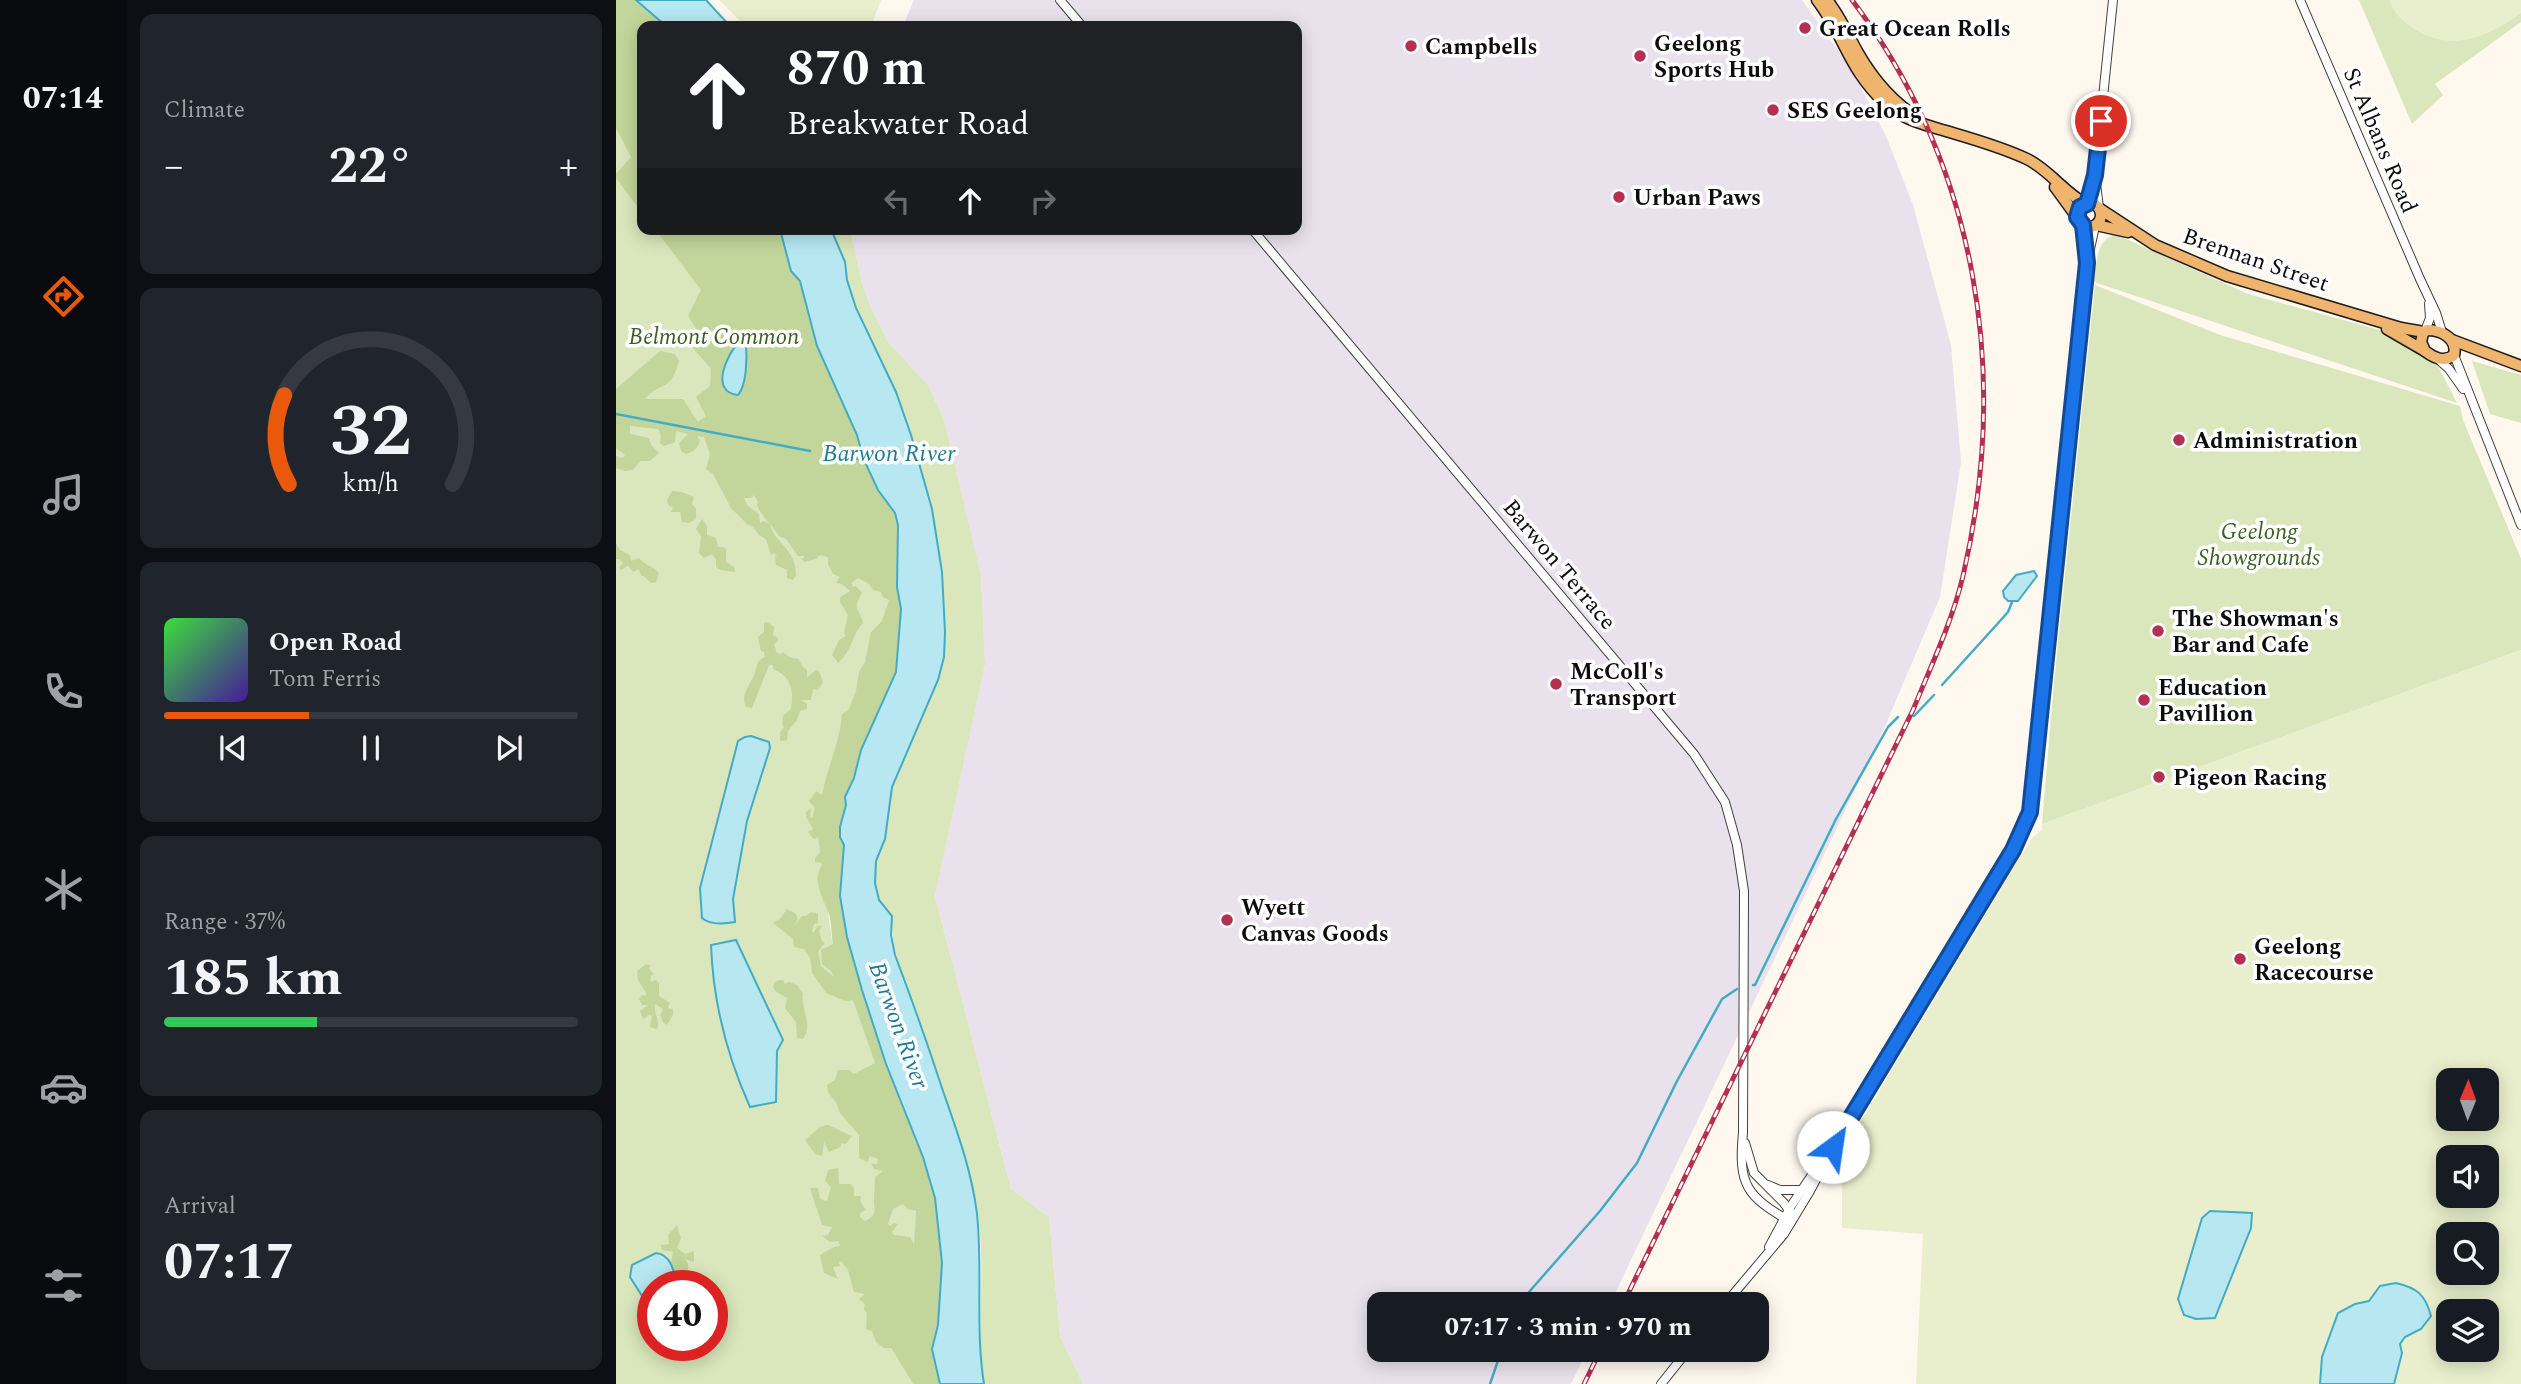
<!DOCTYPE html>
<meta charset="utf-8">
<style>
body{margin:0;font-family:Spectral,serif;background:#20242c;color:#f1f3f6;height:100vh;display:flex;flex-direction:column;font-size:26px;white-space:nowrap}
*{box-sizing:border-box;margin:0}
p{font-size:23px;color:#9ea1a6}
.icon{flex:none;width:38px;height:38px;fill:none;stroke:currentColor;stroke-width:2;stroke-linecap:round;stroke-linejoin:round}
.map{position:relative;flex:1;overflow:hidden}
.drawer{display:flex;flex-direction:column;gap:14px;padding:14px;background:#0d0f14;width:490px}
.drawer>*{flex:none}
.hud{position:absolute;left:21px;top:21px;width:665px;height:214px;border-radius:14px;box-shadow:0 4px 18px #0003;background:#202124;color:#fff;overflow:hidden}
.needle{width:46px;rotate:1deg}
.buttons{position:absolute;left:1820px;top:1068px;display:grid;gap:14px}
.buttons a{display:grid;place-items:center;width:63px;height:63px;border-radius:14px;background:#171b24;box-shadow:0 4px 18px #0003;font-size:35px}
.speed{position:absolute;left:21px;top:1270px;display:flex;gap:14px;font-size:35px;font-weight:700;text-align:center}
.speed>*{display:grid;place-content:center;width:91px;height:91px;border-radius:50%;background:#171b24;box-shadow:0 4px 18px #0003;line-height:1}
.speed .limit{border:10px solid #d22;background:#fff;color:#111}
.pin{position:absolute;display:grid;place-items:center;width:60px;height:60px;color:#fff;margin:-30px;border:4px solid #fff;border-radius:50%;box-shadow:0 2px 7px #0007}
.me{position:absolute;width:77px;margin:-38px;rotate:31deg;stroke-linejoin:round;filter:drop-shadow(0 0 5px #0008)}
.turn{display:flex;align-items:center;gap:24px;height:147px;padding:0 35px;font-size:32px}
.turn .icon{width:91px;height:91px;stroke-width:2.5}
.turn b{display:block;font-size:49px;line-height:60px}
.lanes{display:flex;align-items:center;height:66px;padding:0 35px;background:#0003;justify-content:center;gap:35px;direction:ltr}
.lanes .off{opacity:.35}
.big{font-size:52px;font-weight:700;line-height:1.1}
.drawer .card{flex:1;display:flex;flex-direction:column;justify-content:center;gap:10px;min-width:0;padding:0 24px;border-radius:14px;background:#20242c}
.drawer .dial{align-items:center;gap:0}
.dial svg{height:182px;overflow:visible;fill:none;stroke:#363941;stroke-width:7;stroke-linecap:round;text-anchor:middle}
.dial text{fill:#f1f3f6;stroke:none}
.song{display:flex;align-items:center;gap:21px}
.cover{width:84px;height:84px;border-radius:10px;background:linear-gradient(135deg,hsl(120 70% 55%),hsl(260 70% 35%))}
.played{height:7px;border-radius:4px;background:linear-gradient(90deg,#ea580c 35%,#363941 35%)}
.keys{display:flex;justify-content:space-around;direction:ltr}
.heat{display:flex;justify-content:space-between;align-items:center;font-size:38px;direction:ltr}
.charge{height:10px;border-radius:5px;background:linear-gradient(90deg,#34c759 37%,#363941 0)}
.trip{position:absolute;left:751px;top:1292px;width:402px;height:70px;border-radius:14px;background:#171b24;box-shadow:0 4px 18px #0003;font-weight:700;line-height:70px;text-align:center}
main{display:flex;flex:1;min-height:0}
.tabs{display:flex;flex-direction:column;width:126px;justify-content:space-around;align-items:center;background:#090b0e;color:#9ea1a6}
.tabs .icon{width:49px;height:49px}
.tabs .active{color:#ea580c}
.tabs b{font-size:32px;color:#f1f3f6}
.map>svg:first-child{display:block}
.industrial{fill:#e9e2ec}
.green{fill:#dae6bb;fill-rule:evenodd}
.forest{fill:#c2d69b;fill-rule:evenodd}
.pitch{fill:#e9eecc;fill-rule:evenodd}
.water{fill:#b7e8f2;stroke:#43acc4;stroke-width:2}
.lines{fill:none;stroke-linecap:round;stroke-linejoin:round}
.stream{stroke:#43acc4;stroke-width:2.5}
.minor-casing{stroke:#404040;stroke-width:10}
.major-casing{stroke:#1e1e1e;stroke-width:13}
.minor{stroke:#fff;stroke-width:8}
.major{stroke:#efb46e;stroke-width:10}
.rail-casing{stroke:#b42f51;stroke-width:5}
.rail{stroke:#fff;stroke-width:2.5;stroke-dasharray:8;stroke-linecap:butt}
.route-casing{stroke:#114b97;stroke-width:18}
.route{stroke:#1a73e8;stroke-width:12}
.poi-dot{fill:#b42f51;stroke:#fff;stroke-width:2.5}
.labels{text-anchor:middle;stroke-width:7;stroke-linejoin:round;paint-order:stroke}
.poi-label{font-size:23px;font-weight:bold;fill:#0d0d0d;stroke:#fff;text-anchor:start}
.street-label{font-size:23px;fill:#0d0d0d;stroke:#fff}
.park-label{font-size:23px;font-style:italic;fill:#3c6122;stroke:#fff}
.water-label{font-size:24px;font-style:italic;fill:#1f7c97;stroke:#fff}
</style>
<main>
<nav class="tabs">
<b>07:14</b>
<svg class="icon active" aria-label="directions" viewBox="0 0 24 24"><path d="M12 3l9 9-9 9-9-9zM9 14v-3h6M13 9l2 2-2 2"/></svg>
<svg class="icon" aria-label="music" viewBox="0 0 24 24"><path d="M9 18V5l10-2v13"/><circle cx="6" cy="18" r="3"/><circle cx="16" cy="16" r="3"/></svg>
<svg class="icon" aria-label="phone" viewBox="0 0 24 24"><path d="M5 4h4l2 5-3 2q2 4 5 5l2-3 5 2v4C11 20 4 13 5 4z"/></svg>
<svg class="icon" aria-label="climate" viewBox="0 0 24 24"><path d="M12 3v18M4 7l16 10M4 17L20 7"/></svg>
<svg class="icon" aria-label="car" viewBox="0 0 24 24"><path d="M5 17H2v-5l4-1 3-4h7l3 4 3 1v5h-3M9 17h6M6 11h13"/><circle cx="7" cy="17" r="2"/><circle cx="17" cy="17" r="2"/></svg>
<svg class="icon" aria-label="filters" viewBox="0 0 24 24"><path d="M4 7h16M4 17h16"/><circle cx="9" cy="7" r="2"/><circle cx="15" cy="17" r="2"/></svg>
</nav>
<section class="drawer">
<div class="card"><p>Climate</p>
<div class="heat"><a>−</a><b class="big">22°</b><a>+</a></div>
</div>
<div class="card dial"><svg viewBox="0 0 100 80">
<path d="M14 69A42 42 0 1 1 86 69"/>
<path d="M14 69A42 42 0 0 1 12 30" stroke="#ea580c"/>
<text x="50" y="56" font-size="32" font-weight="700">32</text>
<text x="50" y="72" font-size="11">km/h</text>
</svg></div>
<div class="card">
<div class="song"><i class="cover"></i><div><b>Open Road</b><p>Tom Ferris</p></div></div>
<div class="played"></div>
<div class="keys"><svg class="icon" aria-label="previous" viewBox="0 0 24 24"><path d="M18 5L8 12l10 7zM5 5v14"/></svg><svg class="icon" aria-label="pause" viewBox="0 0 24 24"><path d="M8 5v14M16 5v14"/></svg><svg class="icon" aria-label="next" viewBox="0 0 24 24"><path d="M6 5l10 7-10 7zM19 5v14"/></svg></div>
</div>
<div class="card"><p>Range · 37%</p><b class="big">185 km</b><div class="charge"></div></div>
<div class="card"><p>Arrival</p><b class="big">07:17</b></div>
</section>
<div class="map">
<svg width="1905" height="1384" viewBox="0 0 1905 1384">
<rect width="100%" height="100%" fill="#fef8ef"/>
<path class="industrial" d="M298,0h888l48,67 36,69 27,69 38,140 10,117 -21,135 -57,134 -273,573h-231v45h209l-17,35h-488l-23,-48 -11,-119 -38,-28 -76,-293 50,-231 -4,-90 -36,-152 -16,-37 -41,-44 -17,-34 -9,-25 -12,-54h447v-203h-394z"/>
<g class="green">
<path d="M0,0h20l30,26h-24v203h138l11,42 9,10 17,65 40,89 7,25 14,31 17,22 3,12 -1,62 -79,250 14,104 74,204 10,69 -2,53 -24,54 -1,24 24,39h-297zM37,1286h59v60h-59z"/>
<path d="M1743,0h162v22l-86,62 8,11 -31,29z"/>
<path d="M215,229h19l12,54 9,25 17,34 41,44 16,37 36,152 4,90 -50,231 76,293 38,28 11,119 23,48h-99c-9,-58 4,-118 -8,-176 -13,-63 -35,-123 -55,-184 -12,-36 -31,-69 -29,-108l-13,-16 -4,-17 1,-23 9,-21 7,-52 46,-107 6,-23 1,-25 -3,-60 -10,-63 -21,-74 -15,-43 -40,-84 -9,-28 -2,-18z"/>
<path d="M1499,234l133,60 132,36 57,34 20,39 -363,-121c3,-18 1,-41 21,-48z"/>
<path d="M1479,285l125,50 240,71 3,14 58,139v91l-479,174 12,-142z"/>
<path d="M1856,361l49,14v48l-31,-9z"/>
</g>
<g class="forest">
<path d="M0,0h20l30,26h-24v187l-26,-35v-4l15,-17 -15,-29z"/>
<path d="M39,229h125l11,41 9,11 17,65 16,31 24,58 7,25 14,31 16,22 4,12 -1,62 4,22 -5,63 -35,78 -7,28 -9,19 1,8 -6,22v10l4,8 -4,51 7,41 15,53 61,167 12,41 7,65 -4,62 -6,24 8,35h-27l-22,-36h-7l-8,-6 -4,-11 -6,-2 1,-16 -3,-3 1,-6 -6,-5 6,-5 -11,-2 -6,-22 -7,-9 -2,1 1,4 -7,1 5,12 -14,-6 -4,-18 14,-8 6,-1 -2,-5 -8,1 -8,-6 6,-1 4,-8 -10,-2c-4,-14 -8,-23 -12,-37h8l2,11 7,2 4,-14 -6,-6 3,-11 10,-2 1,16h12l3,4v8h7l-1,5 6,9 -6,3v4l5,4c11,-6 10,-8 9,-19 0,-8 1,-16 1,-25l8,-6 -9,-2 -3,-5h6l1,-5 -8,-3 -3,6 -8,-4v-23l-19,-22 -3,-9 -9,-12 -1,-7 8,-5 3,-10h11l5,4 21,-11 -22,-63 -8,1 -19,-8 -14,-20 -2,-15 -6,-9 -10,-2 -1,-8 -20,-16 7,-4 7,-10 9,5 2,5 -4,7 8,-10h4l5,-4 7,2v9l-4,1 -2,8h2l4,-6h4l-3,5 3,10 3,2 -7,8 3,15 13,11 -3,-6 -9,-7 -1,-14 12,-6c-2,-9 -1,-21 -4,-30 -5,-14 -18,-34 -7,-49l-1,-2 -6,-1v-4l5,-6 -2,-15 -4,2 -6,-7 5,-3 -7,-12v-5l5,-4 -1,9 2,1 3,-10 -6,-7 7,-10 6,4c5,-27 18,-52 20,-81l7,-5 7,-18 3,-19 6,-10 6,-30 11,-11 7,-21 -6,-3 -2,-5 -8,-2 -4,-6 -11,-6 -7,5 2,4 3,-1 6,7c-11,18 -2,16 1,30 -11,11 -12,30 -25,40l-6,-8 7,-15 7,-4 -2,-4 4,-17 -8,-13v-5l10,-6 -8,-7 -6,-1 4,-6 -7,-3 -5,-10v-7l-8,-2 -4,4 -12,3 -2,-3 3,-3h-7l-12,-17 -7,-3c-7,-11 -17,-19 -22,-31l1,-3 -4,-7 -3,3h-7l3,7 12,9 1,9 4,-2 6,3c4,19 26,24 26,51l-3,5 -6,-2v-8l-11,-5 -1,-8 2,-1 -3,-3 -3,2 -5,-16 -7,-4 -6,-8 -6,-3 -16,-16 -18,-34 -7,-5 4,-15 -6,-17 -7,-1 3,5c-3,8 -6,11 -14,13l-5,-3 -2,-8 9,-9 -12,-3 -1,11 -11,4 -4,-3 1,-8 -3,-6 -28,-3v8l19,4 2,7 8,8 -9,8h-10l-7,9 -8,1 -9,-3v-12l7,2 2,-3 -9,-7v-59l44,-38 15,3 4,7c-9,33 -18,19 -34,38h38l15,23 8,-6 -10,-19 14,-11 1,-17 -18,-21 4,-18 -9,-14 13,-26zM287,1204l5,5 8,2 -2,34 -4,-8 -16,-2 -2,-3 6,-8 -4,-1 -4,3 -2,-2 5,-15z"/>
<path d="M56,491l10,1 12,5 -2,7 4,4v11l-7,4 -7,-1 -2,-10h-9l2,-5 -4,-1 -2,-6z"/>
<path d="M86,519l5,7v9l9,3 2,9h6l2,2v13l8,5 1,5 -14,-2 -5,-3v-8l-4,-5 -8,4 -5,-5 2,-17 -5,-7z"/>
<path d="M0,543l4,7 10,5 1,6 8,-3c5,7 14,8 20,15l-3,9 -5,1 -7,-7h-3l-2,-7 -6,3 -5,-7 -6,5 -3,-2 4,-5 -4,-4h-3z"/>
<path d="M151,622l7,5 -1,8 5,3v3l-4,3 3,9 4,1 2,-2 6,5 9,2 5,8 4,3v7l9,-7 3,1 4,11 -5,8 -5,-1 -2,11h-10l6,4v5l-7,2 -3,9 -9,11 -1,9 -7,1v-8l4,-6 -2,-3 1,-8 8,-7c3,-18 1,-32 -18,-40v-4h-4l-17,43 -6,-1c-6,-13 4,-21 8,-32 4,-9 1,-14 11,-18l-1,-5 -3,-1 -3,-14 6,-5v-9z"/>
<path d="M30,964l4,1 -1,4 5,5 -3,2 -1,6 6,-2 3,3v13l11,7 -2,5 5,1v6l-6,10 -4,-3 -3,-7 3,-6 -8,-5c-2,10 6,16 2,25l-7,-2 2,-11 -3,-1 -6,4 -3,-8 8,-6h-6l-3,-6 3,-4 4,1v-3l-8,-13 -1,-9z"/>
<path d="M163,980h4l2,4 4,-2 8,3 6,9c-3,15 11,31 0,45l-6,-1 -1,-16 -11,-14 2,-10 -12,-7 -2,-4 2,-5z"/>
<path d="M212,1125l24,11 -6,8 -5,-1v4l-12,5 -5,-10 -2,14 -7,-2 -10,-14 15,-13z"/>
<path d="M61,1225l4,13 -4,10 8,6 9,-3v11l-9,-3 3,5 1,22h-11l-4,-17 -3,-4 2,-13 -11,-2 -1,-5 8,-1 -1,-9z"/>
</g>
<g class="pitch">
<path d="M103,0h162l-10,26h-126z"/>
<path d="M1773,0h132v13c-33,24 -69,40 -107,16 -12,-8 -20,-16 -25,-29z"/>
<path d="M1905,650v734h-605l7,-150 -81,-6v-42l-10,-17 200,-331 10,-8v-6zM1832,1080h39v38h-39zM1832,1157h39v38h-39zM1832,1234h39v38h-39zM1832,1311h39v38h-39z"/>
</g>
<g class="water">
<path d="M20,0h70l24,26h-64z"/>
<path d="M164,229h51l14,33 2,18 9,28 40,84 15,43 21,74 10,63 3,60 -1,25 -6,23 -46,107 -7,52 -9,22 -1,22 4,17 13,16 -1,19 4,20c17,45 33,90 48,136 14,40 29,81 34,123 6,57 -2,114 7,170h-44l-8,-35 6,-24 4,-62 -7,-65 -12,-41 -37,-93 -24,-74 -15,-53 -7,-41 4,-51 -4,-8v-10l6,-22 -1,-8 9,-19 7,-28 35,-78 5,-63 -4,-22 1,-62 -3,-12 -17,-23 -14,-30 -7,-25 -40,-89 -17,-65 -9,-10z"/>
<path d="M123,342l7,2c1,13 1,41 -8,51 -29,-3 -11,-41 1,-53z"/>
<path d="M1418,571l3,5 -19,25h-10l-4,-4 -1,-6 13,-16z"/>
<path d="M135,736l18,6 1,6 -23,73 -14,78 2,23c-11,2 -25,3 -33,-4l-2,-30 38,-147 7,-4z"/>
<path d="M120,940l47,100 -6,11 -1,51 -26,5c-23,-51 -37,-107 -39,-162z"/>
<path d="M1594,1211l42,2 -1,15 -36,90 -19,1 -12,-4 -6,-16 24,-81z"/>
<path d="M40,1253c16,2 18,19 21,33h-24v27l-23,-36 2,-12z"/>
<path d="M1780,1283c21,5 29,11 35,33l-10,13 -16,8 -5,7 2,9 -8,31h-74l2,-27 16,-44 17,-9 14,-3 11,-15z"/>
</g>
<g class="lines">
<g class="stream">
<path d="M0,414l194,37"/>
<path d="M214,454l34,6"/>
<path d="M1326,685l58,-64 8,-9 4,-10"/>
<path d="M1298,716l20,-21"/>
<path d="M1137,985h2l81,-166 52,-92 10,-10"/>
<path d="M908,1304l5,-12 71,-81 37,-48 40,-82 45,-82 15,-10"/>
<path d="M874,1384l12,-35"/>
</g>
<defs>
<g id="minor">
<path d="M444,0l22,26"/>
<path d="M1684,0l120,279 16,34 6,19"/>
<path d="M1471,204l6,-22"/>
<path d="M1483,208l-4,-33 18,-175"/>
<path d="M1467,225l3,32"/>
<path d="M636,229l442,525 31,48 12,43 7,46 -1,242c-5,52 3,63 48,89"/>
<path d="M1809,331l5,-13 -1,-14"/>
<path d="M1838,355l67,170"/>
<path d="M1822,359l11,10 14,20"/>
<path d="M1129,1143l9,30 30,30 6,9"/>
<path d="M1152,1185l12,5h21"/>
<path d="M1153,1247l22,-41 31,-46"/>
<path d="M1109,1304l59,-70 26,-43 31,-59 172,-282 17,-38 57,-549 8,-37"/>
<path d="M1045,1384l28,-35"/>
</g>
<g id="major">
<path d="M1201,0c27,35 32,70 67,102 18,18 39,22 62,29 27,8 56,16 81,28 24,12 36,33 59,45"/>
<path d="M1211,0c13,16 21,35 31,53 15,26 34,49 60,65"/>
<path d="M1439,187l24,33"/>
<circle cx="1473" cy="215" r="12"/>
<path d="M1484,209l55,36 72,31 174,52 23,4"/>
<path d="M1480,225l32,7"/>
<path d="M1771,329l38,22"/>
<path d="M1811,330c15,0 31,9 27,25 -10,8 -20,3 -29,-4l-4,-9 2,-9z"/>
<path d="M1836,340l69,26"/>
</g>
</defs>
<use href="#minor" class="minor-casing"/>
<use href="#major" class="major-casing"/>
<use href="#minor" class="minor"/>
<use href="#major" class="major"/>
<defs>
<g id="rail">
<path d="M1007,1304l290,-594c18,-44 39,-88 50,-134 47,-202 15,-409 -111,-576"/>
<path d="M968,1384l17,-35"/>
</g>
</defs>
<use href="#rail" class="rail-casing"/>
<use href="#rail" class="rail"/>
</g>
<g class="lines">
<defs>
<path id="route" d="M1217,1147l180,-297 17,-38 57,-549 -4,-38 -6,-8 3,-10 7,-3 8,-29 6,-54"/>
</defs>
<use href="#route" class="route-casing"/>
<use href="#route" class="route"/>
</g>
<g class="poi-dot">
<circle cx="1189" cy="28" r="7"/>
<circle cx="795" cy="46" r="7"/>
<circle cx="1024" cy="56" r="7"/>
<circle cx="1157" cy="110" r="7"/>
<circle cx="1003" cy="197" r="7"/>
<circle cx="1563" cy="440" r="7"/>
<circle cx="1542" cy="631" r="7"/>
<circle cx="940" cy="684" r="7"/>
<circle cx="1528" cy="700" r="7"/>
<circle cx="1543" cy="777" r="7"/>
<circle cx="611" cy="920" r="7"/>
<circle cx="1624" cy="959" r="7"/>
</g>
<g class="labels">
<g class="poi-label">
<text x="1203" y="36">Great Ocean Rolls</text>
<text x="1038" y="51">Geelong<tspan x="1038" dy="26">Sports Hub</tspan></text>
<text x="809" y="54">Campbells</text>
<text x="1171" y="118">SES Geelong</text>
<text x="1017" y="205">Urban Paws</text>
<text x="1577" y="448">Administration</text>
<text x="1556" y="626">The Showman's<tspan x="1556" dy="26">Bar and Cafe</tspan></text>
<text x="954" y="679">McColl's<tspan x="954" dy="26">Transport</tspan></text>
<text x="1542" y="695">Education<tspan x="1542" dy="26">Pavillion</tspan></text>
<text x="1557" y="785">Pigeon Racing</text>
<text x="625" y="915">Wyett<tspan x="625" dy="26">Canvas Goods</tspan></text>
<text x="1638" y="954">Geelong<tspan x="1638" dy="26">Racecourse</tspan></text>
</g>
<g class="street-label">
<text transform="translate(1765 140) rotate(67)" y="8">St Albans Road</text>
<text transform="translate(1640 259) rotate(19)" y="8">Brennan Street</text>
<text transform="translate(944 564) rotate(50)" y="8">Barwon Terrace</text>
</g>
<g class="park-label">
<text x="98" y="344">Belmont Common</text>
<text x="1643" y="539">Geelong<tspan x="1643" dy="26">Showgrounds</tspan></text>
</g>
<g class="water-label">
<text x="273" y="461">Barwon River</text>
<text transform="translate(283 1025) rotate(70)" y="8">Barwon River</text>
</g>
</g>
</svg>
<div class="buttons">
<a><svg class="needle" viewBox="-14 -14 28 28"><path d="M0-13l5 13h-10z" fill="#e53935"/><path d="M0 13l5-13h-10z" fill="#9ea1a6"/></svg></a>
<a><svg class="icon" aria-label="sound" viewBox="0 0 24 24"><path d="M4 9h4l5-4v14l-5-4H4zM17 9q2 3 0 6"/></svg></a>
<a><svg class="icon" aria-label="search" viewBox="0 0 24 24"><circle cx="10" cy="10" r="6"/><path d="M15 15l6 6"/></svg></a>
<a><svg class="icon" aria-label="layers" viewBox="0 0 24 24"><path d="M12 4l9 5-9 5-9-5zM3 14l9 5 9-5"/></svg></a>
</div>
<div class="speed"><div class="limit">40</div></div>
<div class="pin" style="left:1485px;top:121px;background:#d93025"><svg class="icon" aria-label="arrive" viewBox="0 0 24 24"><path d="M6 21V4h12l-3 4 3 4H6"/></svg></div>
<svg class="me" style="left:1217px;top:1147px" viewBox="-20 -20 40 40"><circle r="19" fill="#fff"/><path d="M0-13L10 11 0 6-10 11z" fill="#1a73e8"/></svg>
<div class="trip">07:17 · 3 min · 970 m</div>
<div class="hud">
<div class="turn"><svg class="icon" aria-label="ahead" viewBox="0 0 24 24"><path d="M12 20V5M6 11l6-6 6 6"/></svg><div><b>870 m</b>Breakwater Road</div></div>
<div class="lanes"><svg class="icon off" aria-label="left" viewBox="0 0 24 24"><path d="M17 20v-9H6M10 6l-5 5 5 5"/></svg><svg class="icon" aria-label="ahead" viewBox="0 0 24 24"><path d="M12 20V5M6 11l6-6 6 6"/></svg><svg class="icon off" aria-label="right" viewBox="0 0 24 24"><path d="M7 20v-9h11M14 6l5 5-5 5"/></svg></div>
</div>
</div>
</main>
